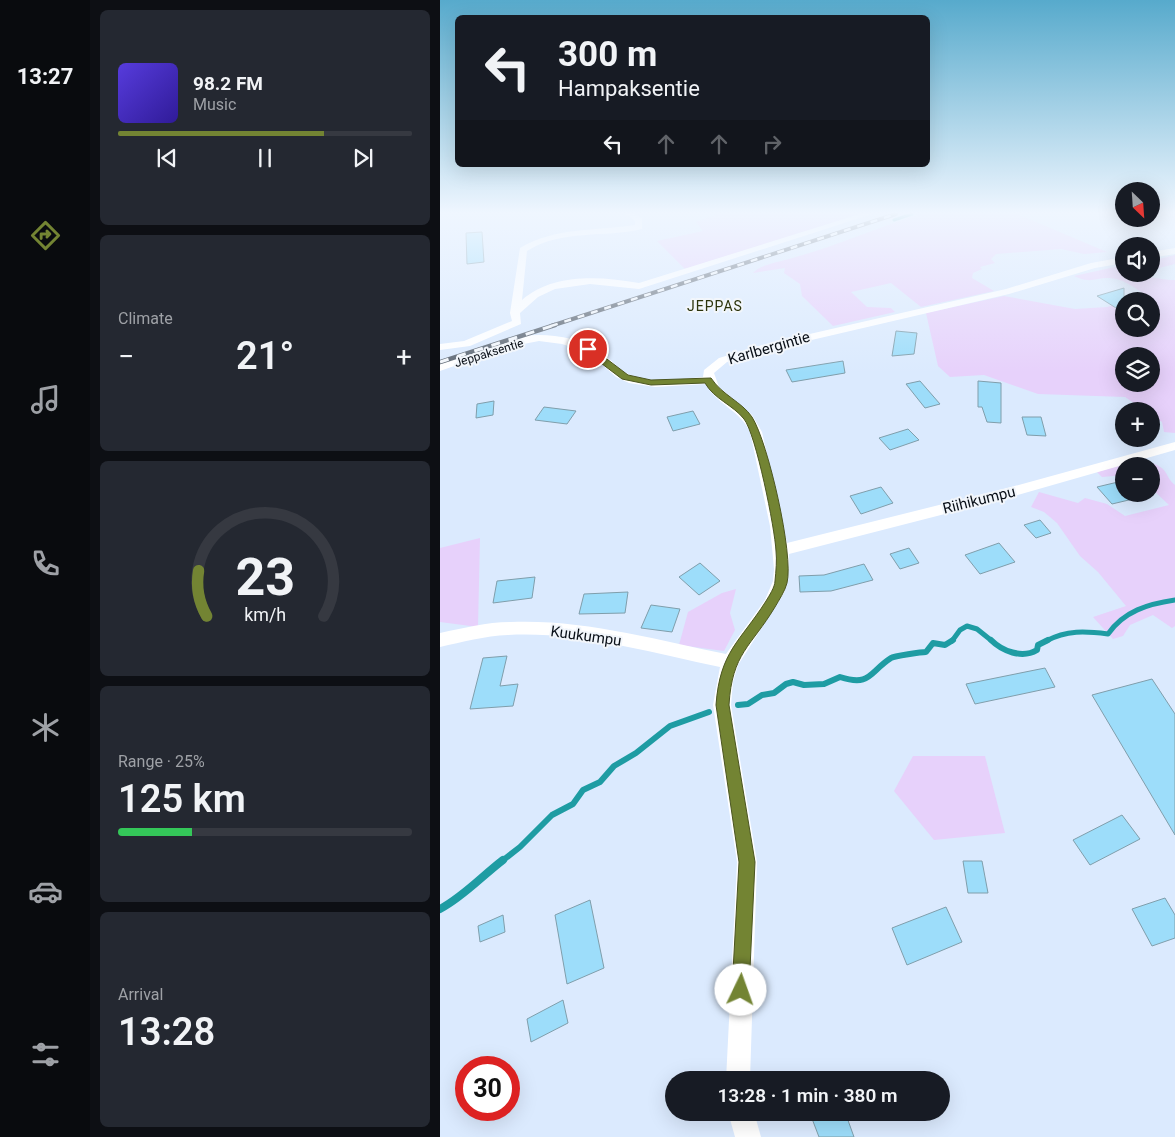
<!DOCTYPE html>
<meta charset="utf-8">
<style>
body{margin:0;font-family:Roboto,sans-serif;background:#242831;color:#f1f3f6;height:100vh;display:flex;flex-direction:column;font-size:19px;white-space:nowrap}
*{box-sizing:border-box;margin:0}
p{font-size:16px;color:#9ea1a6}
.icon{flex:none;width:28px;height:28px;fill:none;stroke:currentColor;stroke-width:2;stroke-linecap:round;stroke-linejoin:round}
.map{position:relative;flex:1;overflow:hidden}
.drawer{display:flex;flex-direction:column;gap:10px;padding:10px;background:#0d0f14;width:350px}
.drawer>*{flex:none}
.guide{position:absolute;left:15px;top:15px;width:475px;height:152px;border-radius:8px;box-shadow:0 5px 20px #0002;background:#171b24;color:#f1f3f6;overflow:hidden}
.needle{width:32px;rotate:155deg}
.fabs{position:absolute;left:675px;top:182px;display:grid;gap:10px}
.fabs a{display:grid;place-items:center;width:45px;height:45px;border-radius:50%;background:#171b24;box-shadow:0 5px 20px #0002;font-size:25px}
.speed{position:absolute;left:15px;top:1056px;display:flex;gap:10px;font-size:25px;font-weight:700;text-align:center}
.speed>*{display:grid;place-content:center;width:65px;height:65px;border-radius:50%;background:#171b24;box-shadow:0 5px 20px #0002;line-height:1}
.speed .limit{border:8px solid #d22;background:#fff;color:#111}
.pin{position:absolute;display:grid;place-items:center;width:42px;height:42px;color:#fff;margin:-21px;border:2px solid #fff;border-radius:50%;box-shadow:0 1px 5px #0007}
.me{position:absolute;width:55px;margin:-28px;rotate:3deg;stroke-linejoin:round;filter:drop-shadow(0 0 4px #0008)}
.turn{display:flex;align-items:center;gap:18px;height:105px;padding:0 20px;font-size:22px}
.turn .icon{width:65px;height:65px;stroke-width:2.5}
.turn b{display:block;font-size:35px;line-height:42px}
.lanes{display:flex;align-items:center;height:48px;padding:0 20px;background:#0003;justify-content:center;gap:25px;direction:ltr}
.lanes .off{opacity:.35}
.big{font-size:38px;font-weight:600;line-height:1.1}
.drawer .tile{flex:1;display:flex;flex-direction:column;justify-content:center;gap:8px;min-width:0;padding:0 18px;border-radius:8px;background:#242831}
.drawer .dial{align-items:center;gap:0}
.dial svg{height:130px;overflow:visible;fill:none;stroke:#363941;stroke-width:7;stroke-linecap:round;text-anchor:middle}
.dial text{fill:#f1f3f6;stroke:none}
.song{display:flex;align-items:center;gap:15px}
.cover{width:60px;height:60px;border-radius:8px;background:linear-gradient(135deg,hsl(250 70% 55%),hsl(250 70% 35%))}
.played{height:5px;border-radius:2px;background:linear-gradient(90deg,#738433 70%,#363941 70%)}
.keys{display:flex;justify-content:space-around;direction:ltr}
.heat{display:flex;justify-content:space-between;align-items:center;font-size:28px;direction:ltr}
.charge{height:8px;border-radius:4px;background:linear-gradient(90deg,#34c759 25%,#363941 0)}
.trip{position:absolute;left:225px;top:1071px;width:285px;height:50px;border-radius:25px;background:#171b24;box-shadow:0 5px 20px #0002;font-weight:600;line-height:50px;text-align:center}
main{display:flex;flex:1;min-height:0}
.menu{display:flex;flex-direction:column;width:90px;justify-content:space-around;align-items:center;background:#090b0e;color:#9ea1a6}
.menu .icon{width:35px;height:35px}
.menu .on{color:#738433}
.menu b{font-size:22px;color:#f1f3f6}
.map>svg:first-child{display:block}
.green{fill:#e7d1fb;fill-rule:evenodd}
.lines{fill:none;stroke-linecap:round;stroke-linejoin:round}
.stream-far3{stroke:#1e9ca3;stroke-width:3}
.stream-far2{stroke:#1e9ca3;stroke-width:5}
.stream-far1{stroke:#1e9ca3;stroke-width:6}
.stream{stroke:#1e9ca3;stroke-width:8}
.building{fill:#9dddfa;stroke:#809eab}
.street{fill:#fff;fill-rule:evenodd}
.rail-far1-casing{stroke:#5d6773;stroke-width:4}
.rail-casing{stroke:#5d6773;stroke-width:4.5}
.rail-far1{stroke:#f2f6fb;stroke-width:2.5;stroke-dasharray:7;stroke-linecap:butt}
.rail{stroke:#f2f6fb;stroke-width:3;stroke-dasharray:9;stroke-linecap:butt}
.route{fill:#738433;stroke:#4b5621}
.labels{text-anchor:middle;stroke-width:4;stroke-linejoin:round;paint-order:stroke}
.far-street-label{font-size:12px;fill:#0a1018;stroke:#f2f6fb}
.far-neighbourhood-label{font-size:14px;letter-spacing:1px;fill:#2c340c;stroke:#f2f6fb}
.street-label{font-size:15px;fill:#0a1018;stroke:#f2f6fb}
</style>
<main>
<nav class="menu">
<b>13:27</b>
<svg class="icon on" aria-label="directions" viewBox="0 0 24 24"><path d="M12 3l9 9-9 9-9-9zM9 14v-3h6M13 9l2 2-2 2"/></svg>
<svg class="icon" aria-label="music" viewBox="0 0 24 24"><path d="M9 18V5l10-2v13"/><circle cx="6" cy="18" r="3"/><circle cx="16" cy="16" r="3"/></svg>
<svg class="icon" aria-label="phone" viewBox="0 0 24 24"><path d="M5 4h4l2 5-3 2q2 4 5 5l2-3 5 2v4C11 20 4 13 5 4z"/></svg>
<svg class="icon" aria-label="climate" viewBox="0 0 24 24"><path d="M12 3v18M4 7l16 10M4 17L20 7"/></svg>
<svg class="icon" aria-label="car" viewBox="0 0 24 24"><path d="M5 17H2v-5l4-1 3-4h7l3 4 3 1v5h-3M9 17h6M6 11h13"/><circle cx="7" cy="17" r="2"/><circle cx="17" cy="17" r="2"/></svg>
<svg class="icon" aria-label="filters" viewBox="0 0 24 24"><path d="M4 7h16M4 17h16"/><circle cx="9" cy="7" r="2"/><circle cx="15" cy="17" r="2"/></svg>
</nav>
<section class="drawer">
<div class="tile">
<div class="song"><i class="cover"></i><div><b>98.2 FM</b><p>Music</p></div></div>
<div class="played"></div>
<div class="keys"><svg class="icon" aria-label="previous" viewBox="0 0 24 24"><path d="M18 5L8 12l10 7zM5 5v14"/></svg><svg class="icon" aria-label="pause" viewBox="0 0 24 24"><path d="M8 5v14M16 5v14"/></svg><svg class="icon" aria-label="next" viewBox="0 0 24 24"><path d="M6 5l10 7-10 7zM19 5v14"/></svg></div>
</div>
<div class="tile"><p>Climate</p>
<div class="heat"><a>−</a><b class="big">21°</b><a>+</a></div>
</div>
<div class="tile dial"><svg viewBox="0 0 100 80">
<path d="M14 69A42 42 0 1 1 86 69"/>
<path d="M14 69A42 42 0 0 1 9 41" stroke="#738433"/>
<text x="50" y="56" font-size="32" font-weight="700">23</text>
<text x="50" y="72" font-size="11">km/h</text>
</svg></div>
<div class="tile"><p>Range · 25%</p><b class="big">125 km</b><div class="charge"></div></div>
<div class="tile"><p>Arrival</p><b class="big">13:28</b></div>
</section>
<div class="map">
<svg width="735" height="1137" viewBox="0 0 735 1137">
<rect width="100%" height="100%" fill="#dbeafe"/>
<g class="green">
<path d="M278,214h143l-176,55 -28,-28 46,-10 -7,-9z"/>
<path d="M481,214h96l90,38 -23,2 -23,-5 -65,5 -5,5 4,4 -15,4 2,2 -9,4 -1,5 22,13 -73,16 -30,-24 -40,9 16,15 24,1 4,4 -62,14 -31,-30 -2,-12 -16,-11 1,-5 -32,5c7,-8 25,-11 36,-14 45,-12 87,-31 132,-45z"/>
<path d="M735,255v9l-24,6v-9z"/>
<path d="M684,265v9c18,0 33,6 51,6v153l-11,-1 -2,-10 -11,-7v-4h-5l-21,-14 -87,-3 -54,-19 -34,2 -12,-11 -12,-53 78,-17 71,13 32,-2 17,-5v27h27v-28h-24l19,-6c-11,-7 -24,-17 -37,-17 -16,0 -18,6 -35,-2zM684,356h27v28h-27z"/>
<path d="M696,461c10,1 19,1 27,8 5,5 5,11 12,16v141l-3,2 -19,-13 -23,10 -7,11 -10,3 -20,-22 33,-11 -28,-34 -18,-16 -23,-33 -13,-11 -13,-5 8,-15 39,11 7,-5 22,6 18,12 44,-11 -18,-17v-22h-27v9l-22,2 -5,-5z"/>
<path d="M40,538l-2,89 -38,-5v-74z"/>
<path d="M296,589l-6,24 5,17 -11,21 -45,-6 9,-33 34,-19z"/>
<path d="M473,756h72l20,77 -71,7 -40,-49z"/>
</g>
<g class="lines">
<path class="stream-far3" d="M454,220l18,-6"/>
<g class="stream-far2">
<path d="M512,641l8,-11 7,-4 10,3 15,12"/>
<path d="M606,641c21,-11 39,-10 62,-7 16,-23 40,-30 67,-34"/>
</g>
<g class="stream-far1">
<path d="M551,640c11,11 31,19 46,10l1,-5 10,-5"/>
<path d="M298,705l10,-1 14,-9 12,-2 12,-9 7,-2 11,3 20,-1 16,-7c31,10 29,-5 51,-19 3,-2 31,-6 35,-6l7,-9 12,2 8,-5"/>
<path d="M62,861l18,-14 32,-32 21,-11 10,-14 17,-8 14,-16 22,-13 34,-27 39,-14"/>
</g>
<path class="stream" d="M0,909c23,-12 42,-33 63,-49"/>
</g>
<g class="building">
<path d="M42,232l2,30 -17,2 -1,-31z"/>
<path d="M684,288v25l-27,-17z"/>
<path d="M456,331l21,2 -3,21 -22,2z"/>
<path d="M403,361l2,12 -53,9 -6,-12z"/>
<path d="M480,381l20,23 -15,4 -19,-24z"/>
<path d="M538,381l23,2v40l-14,-1 -5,-15h-4z"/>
<path d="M54,401l-1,14 -17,3 1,-14z"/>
<path d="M104,407l32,4 -9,13 -32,-4z"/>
<path d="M253,411l7,13 -27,7 -6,-14z"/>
<path d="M582,417h19l5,19 -19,-1z"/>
<path d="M468,429l11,11 -29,10 -11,-12z"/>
<path d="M678,482l6,7v5h4l5,5 -21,5 -15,-17z"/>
<path d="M441,487l12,16 -32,11 -11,-18z"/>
<path d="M600,520l11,13 -15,5 -12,-13z"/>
<path d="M559,543l16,19 -35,12 -15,-19z"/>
<path d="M469,548l10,15 -19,6 -10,-15z"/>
<path d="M260,563l20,18 -21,14 -20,-18z"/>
<path d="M424,564l9,16 -42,11 -31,1 -1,-16 25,-1z"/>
<path d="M95,577l-3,21 -39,5 4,-22z"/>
<path d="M188,592l-3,21 -46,1 5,-20z"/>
<path d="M211,605l29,4 -8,23 -31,-4z"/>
<path d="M67,656l-7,30 18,-2 -5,22 -43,3 13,-51z"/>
<path d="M605,668l10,19 -80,17 -9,-20z"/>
<path d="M712,679l23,35v121l-83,-140z"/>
<path d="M682,815l18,24 -50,26 -17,-25z"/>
<path d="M523,861h19l6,32h-20z"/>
<path d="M725,898l10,17v23l-23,8 -20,-37z"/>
<path d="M150,900l14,68 -37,16 -12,-69z"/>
<path d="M506,907l16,35 -55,23 -15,-37z"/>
<path d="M63,915l2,17 -25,10 -2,-16z"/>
<path d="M123,1000l5,23 -37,19 -4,-23z"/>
<path d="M378,1112h27l9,25h-35l-8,-21z"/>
</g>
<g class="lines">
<g class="street">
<path d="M186,214h9l7,4v11c-38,9 -80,0 -115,22l-5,49c30,-27 79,-24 117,-17l221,-69h12l-233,75 -49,-5 -35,5 -17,8 -18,16 1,11 -51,22 -30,4v-6l24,-3 48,-20 -2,-8 10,-65c35,-21 76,-17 115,-23v-4z"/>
<path d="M735,248v6l-24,4v-6z"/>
<path d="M684,257v6l-29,5 -86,26 -236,55 -46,13 -13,11 5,14 33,28 10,17 25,111 224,-56 164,-45v8l-164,47 -222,57 -1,27 -4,12 -46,72 -5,17 -2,23 26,157 -7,218h-24l11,-218 -24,-157 7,-38c-67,-14 -144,-36 -212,-32 -23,1 -46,7 -68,12v-14c24,-5 47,-11 71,-11 72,-3 146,18 215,32l39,-54 8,-19 1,-12 -4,-43 -20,-94c-9,-21 -34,-28 -44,-48l-51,3 -26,-4 -13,-6 -22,-20 -13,-7 -19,-6 -23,-3 -31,6 -68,24v-7c31,-11 65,-29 99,-29 20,0 46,5 62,17 12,9 19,20 34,25 21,7 46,2 68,0l1,-7 15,-12 47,-14 240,-55 85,-26z"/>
<path d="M288,1112h26l7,25h-26z"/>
</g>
<defs>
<path id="rail-far1" d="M111,326l345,-112"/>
<path id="rail" d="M0,362l115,-37"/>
</defs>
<use href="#rail-far1" class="rail-far1-casing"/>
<use href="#rail" class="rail-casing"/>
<use href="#rail-far1" class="rail-far1"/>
<use href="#rail" class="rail"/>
</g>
<linearGradient id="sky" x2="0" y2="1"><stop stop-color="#57aacc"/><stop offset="0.57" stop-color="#eff6ff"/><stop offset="1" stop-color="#eff6ff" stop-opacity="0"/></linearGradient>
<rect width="735" height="373" fill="url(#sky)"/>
<path class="route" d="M145,347h6l37,28 23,5 60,-2c11,17 31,24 41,39 16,25 42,138 35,166 -2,8 -8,17 -12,24 -24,40 -43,46 -46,98l26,157 -6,128 -2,6 -6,2 -7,-2 -2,-6 7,-128 -23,-157c4,-54 24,-63 50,-104 3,-5 9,-14 9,-20 1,-10 2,-21 1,-30 -1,-22 -20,-117 -32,-132 -11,-14 -30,-20 -39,-36l-54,2 -29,-6 -37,-28z"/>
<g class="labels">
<g class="far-street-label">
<text transform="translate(49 353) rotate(-17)" y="4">Jeppaksentie</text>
</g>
<g class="far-neighbourhood-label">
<text x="275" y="311">JEPPAS</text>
</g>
<g class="street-label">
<text transform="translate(329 348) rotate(-16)" y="5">Karlbergintie</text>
<text transform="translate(539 500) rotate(-14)" y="5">Riihikumpu</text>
<text transform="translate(146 636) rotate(8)" y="5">Kuukumpu</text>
</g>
</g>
</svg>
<div class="fabs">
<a><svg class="needle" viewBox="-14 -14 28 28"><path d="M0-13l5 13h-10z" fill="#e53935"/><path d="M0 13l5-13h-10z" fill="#9ea1a6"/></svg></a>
<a><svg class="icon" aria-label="sound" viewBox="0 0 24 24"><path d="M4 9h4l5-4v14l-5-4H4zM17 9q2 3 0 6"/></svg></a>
<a><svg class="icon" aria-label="search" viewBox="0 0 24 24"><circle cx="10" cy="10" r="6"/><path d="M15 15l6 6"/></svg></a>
<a><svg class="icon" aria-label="layers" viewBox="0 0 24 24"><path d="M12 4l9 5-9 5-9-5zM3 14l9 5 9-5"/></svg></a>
<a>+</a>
<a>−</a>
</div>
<div class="speed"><div class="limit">30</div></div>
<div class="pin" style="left:148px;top:349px;background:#d93025"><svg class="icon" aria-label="arrive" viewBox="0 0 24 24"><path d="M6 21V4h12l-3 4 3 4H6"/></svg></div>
<svg class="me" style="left:301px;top:990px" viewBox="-20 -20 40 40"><circle r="19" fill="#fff"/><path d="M0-13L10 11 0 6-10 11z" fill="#738433"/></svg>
<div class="trip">13:28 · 1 min · 380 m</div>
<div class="guide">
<div class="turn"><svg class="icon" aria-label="left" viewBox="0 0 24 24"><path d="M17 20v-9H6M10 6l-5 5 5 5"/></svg><div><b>300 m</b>Hampaksentie</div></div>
<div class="lanes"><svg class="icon" aria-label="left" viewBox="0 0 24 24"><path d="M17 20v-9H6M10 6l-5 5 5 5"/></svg><svg class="icon off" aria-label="ahead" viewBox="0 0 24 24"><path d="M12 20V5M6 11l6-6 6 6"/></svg><svg class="icon off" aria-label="ahead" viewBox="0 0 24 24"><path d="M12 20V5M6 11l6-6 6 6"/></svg><svg class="icon off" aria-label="right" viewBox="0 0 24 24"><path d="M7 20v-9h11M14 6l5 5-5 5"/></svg></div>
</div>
</div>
</main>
